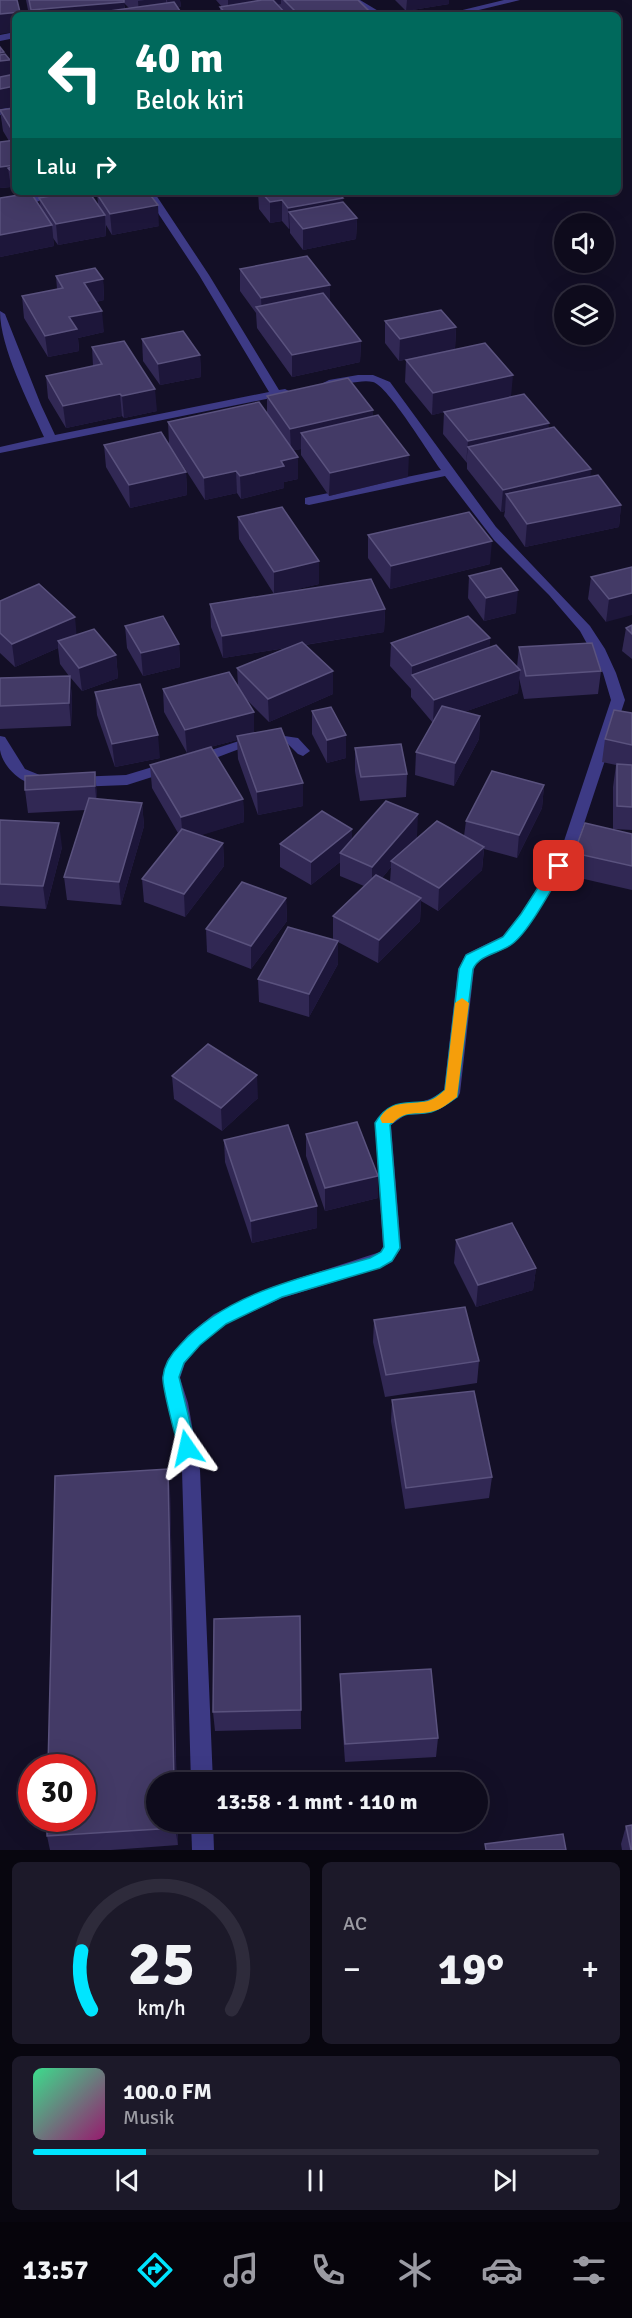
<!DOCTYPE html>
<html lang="id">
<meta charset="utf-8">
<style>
body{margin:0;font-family:Signika,sans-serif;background:#1c1929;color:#f1f3f6;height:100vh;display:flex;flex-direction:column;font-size:22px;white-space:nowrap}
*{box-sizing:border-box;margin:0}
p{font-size:20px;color:#9b9ba3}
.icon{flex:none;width:33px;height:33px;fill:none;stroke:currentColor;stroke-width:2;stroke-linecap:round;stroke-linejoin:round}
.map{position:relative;height:1850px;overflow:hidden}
.sheet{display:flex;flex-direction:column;gap:12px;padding:12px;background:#08060f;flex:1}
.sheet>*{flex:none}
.hud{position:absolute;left:12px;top:12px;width:609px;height:183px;border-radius:9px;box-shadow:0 6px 24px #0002,0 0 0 2px #2e2b3b;background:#00695c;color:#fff;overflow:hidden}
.controls{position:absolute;left:554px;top:213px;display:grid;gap:12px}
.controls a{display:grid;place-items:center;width:60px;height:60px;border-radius:50%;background:#0e0b1c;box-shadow:0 6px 24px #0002,0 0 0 2px #2e2b3b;font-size:30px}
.speed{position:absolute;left:18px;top:1754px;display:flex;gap:12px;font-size:30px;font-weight:700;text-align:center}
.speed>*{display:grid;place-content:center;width:78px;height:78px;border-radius:50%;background:#0e0b1c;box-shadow:0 6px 24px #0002,0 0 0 2px #2e2b3b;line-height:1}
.speed .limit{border:9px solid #d22;background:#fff;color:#111}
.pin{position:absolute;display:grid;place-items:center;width:51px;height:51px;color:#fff;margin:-26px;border-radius:12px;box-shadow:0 3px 9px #0006}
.me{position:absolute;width:66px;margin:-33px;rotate:349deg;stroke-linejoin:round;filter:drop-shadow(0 0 4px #0008)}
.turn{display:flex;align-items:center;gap:21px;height:126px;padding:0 24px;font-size:27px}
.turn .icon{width:78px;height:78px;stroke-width:2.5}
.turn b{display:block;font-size:42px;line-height:51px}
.then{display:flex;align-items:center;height:57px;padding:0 24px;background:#0003;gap:12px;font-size:22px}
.big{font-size:45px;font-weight:700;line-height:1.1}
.sheet .card{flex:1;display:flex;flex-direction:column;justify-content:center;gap:9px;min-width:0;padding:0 21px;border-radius:9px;background:#1c1929}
.sheet .dial{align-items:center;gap:0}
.dial svg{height:156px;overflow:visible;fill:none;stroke:#2e2b3b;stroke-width:7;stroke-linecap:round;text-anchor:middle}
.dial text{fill:#f1f3f6;stroke:none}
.song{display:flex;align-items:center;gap:18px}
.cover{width:72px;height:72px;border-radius:9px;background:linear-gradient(135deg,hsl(150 70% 55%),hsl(320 70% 35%))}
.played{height:6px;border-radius:3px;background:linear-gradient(90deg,#00e5ff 20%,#2e2b3b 20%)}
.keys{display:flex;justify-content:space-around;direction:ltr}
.heat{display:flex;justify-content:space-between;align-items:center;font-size:33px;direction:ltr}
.sheet .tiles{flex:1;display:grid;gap:12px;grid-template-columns:1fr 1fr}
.card:last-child{grid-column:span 2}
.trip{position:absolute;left:146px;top:1772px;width:342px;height:60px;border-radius:30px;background:#0e0b1c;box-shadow:0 6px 24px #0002,0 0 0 2px #2e2b3b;font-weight:700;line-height:60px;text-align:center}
.tabs{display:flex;height:96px;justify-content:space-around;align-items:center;background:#06040b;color:#9b9ba3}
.tabs .icon{width:42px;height:42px}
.tabs .on{color:#00e5ff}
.tabs b{font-size:27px;color:#f1f3f6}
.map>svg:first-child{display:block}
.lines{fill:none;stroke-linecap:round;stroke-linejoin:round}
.street{fill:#3d3a85;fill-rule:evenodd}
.wall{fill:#312854;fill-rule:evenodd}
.shaded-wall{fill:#1d163a}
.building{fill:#433a66;stroke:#5a527e;stroke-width:1.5}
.route{fill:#00e5ff;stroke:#0095a6;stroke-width:1.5}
.slow{fill:#f59e0b}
</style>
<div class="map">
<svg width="632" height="1850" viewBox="0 0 632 1850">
<rect width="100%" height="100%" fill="#130f26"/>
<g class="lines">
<g class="street">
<path d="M350,0h10l25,15h-10z"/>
<path d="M504,0h16l-62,15h-16z"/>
<path d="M15,32v6l-15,3v-6z"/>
<path d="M15,106v6l-15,3v-6z"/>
<path d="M57,192h18l-75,19v-6z"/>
<path d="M144,192h10l55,83 70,115 6,-1 6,3 -15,5 -276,56v-6l44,-10c-15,-34 -44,-89 -44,-126l5,3 36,91 14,30 214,-43 -70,-117z"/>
<path d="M358,375h15l17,7 106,145 94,99 15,23 11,24 9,27 -51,154 -43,67 -18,23 -36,18 -3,7 -14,124 -2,4 -18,12 -17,5 -18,1 -14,10 10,123 -9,14 -12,6 -98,30 -56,26 -26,21 -15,18 -5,15 8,25 12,67 13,312h-22l-9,-312 -12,-67 -8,-25 6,-19 20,-24 26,-21 58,-27 108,-35 3,-5 -8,-124c13,-24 32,-16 52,-23 6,-2 12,-6 17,-10l14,-121 8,-15 37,-18 18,-23 39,-60 51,-153 -8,-27 -23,-42 -31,-36 -55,-55 -49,-64 -136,29 -4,-1v-6l4,-1 132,-27c-12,-16 -53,-84 -68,-88 -14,-4 -41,8 -50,1l6,-3z"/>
<path d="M271,734l27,4 12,13 -7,5 -5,-2 -10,-10c-30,-8 -64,13 -93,21l-7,-5 2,-3 49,-16z"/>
<path d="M0,736l5,1 20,32 22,9 2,3 -2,3c-20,6 -44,-15 -47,-34 0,-4 0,-10 0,-14z"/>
<path d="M169,762l7,5 -2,3 -47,15 -52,2 -7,-5 7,-5 51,-2z"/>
<path d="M191,1821h22l1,29h-22z"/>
</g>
</g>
<g class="wall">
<path d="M26,0h154l1,7h-3l2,4v4h-151zM124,3l5,5 -4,1z"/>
<path d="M216,0h142l12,12v3h-150v-8h2z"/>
<path d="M395,0h54v4l-43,7z"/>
<path d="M15,108v84h23l-6,2 8,12 -1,-8 59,6 -1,-10 62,32 -47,9 -6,-10v11l-48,9 -5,-7 1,8 -54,11v-59l17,-3 -6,-6v-2l-11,1 9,-47 -6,-10 -3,-21z"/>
<path d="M258,192h79l5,10 15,16 -1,21 -53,11 -13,-17v-4h-1l-7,-8 -12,2 -11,-14z"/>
<path d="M240,269l90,16v17l31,39 -1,21 -68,15 -35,-49 -1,-15 -16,-22z"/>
<path d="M56,276l47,3 1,21 -8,2 8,30 -26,6 1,13 -31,6 -24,-39 -2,-22 35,-7z"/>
<path d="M385,321l71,6 -1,22 -56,12 -14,-18z"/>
<path d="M142,339l58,16 1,22 -41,8 -17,-24z"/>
<path d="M92,347l65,64 -33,7 -2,-2 -56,12 -18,-30 -2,-22 47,-10z"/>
<path d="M406,360l105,37 38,31 41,48 31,29 -2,22 -94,20 -21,-31 1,-5 -4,1 -34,-43v-6l-24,-29 1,-22 -12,3 -27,-33z"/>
<path d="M267,396l106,14v7l35,60 -79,19 -28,-41v-6l-7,1 4,29 -14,3v6l-43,11 -4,-6 -32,7 -36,-56 -1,-22 99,-9z"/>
<path d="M104,445l82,27 1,23 -57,13 -24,-41z"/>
<path d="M238,517l81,44v23l-39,9 105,16 -1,23 -79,13 28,26v23l-64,28 -24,-24 9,14v21l49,73 -45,9 -20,-56 -1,-19 -50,13 -23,-41 -1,-23 75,-3 -1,-18 49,-20 -63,10 -12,-31 -1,-23 64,-10 -35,-55z"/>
<path d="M368,535l122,29 -100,25 -22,-31z"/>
<path d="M632,567l-26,55 -18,-23 3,-22z"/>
<path d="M469,576l47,37 -32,8 -16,-23z"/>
<path d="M0,601l77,34 39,20 2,23 -36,13 -12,-14 2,22 -1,27 -71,3v-23l69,-30 -9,-12 -2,-16 -43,19 -15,-14z"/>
<path d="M632,625v34l-10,-8 4,-23z"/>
<path d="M125,626l54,18 1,23 -37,9 -16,-28z"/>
<path d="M490,638l-1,10 28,19 2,-20 82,24 -3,23 -74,5 -5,-21 -1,15 -54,19 16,4 -1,23 -25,47 -39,-11 1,-23 17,-29 -22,-26v-8l-21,-23 1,-23z"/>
<path d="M95,692l65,66 -45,9 -18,-52z"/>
<path d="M312,711l34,24v23l-19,5 -15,-29z"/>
<path d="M632,713v117l-19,-1v-42l3,-22 -14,-3 3,-23z"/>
<path d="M355,748l52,26 -1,23 -46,4 -5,-30z"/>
<path d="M150,765l93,34 1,23 -44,13 23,8 1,23 -39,51 -41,-15 -2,-23 36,-46 -26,-45z"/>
<path d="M95,772l2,27 45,4 2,23 -23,79 -54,-5 -3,-23 22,-67 -58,3 -3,-23z"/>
<path d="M544,785l-2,23 -25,50 -33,-9 -2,21 -44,41 -17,-10 -1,20 -42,42 -40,-21v22l-29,53 -50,-15 -1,-23 75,-40v-23l31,-30 -24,-10v-14l-29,23 -31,-18v-23l72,-15v10l65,-2 -8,9 55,-10 2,-15zM391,867l-1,15 -8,-4z"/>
<path d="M0,820l62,27 -16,62 -46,-3z"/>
<path d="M632,834v56l-61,-14 3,-23z"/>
<path d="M286,898l1,23 -36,48 -44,-17 -1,-23z"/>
<path d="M172,1076l86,22 -36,33 -48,-32z"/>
<path d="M306,1134l72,64 -53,13 -19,-55z"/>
<path d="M224,1140l93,66v22l-65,15 -27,-81z"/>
<path d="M456,1240l80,28 -3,22 -57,17 -22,-44z"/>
<path d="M374,1320l105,41 -2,22 -92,14 -12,-55z"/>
<path d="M392,1400l100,77 -3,21 -84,11 -14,-88z"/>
<path d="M170,1490l8,355 -67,5h-61l-3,-14z"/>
<path d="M300,1616l1,113 -86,2 -2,-19z"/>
<path d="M340,1674l98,64 -2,19 -91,5 -5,-69z"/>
<path d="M626,1826l6,24h-10l-1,-6z"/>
</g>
<g class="shaded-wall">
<path d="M145,0h21l1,13 13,-2v4h-41l-1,-14z"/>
<path d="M167,0h13l1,7 -13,2z"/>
<path d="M228,0h53v4l-53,9z"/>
<path d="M407,0h42v4l-43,7z"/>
<path d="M124,2l1,13 -16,-4 1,4h-78l-1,-5z"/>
<path d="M20,12v3h-5v17l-15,2v-20z"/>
<path d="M242,12l1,3h-16z"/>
<path d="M370,12v3h-20z"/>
<path d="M4,52l1,9 5,-1 2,19 -12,3v-29z"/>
<path d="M15,86v21l-15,2v-20z"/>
<path d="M15,165v10l-7,-7 3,19 -11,1v-21z"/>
<path d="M18,192h20l-20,5z"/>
<path d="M343,198l-1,21 -53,-7 1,17h-1l-1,-21z"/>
<path d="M282,200v21l-12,2v-21z"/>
<path d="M158,205l1,21 -47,9 -2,-21z"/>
<path d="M105,215l1,21 -48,9 -2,-21z"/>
<path d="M357,218l-1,21 -53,11v-21z"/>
<path d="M52,225l2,21 -54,11v-22z"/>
<path d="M103,279l1,21 -18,4 -2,-21z"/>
<path d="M330,285v21l-68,8 -1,-16z"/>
<path d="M102,311l2,21 -26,6 1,13 -31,6 -3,-21 24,-19z"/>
<path d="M456,327l-1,22 -56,12 1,-22z"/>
<path d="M361,341l-1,21 -68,15v-22z"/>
<path d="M200,355l1,22 -41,8 -2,-21z"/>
<path d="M513,375l-2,22 -79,18 1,-22z"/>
<path d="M155,389l2,22 -33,7 -2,-22z"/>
<path d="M120,394l2,22 -56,12 -3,-22z"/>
<path d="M373,410v22l-72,1v16l-10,2 -1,-22z"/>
<path d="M549,423l-2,22 -79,2 -2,17 2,-23z"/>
<path d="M409,455l-1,22 -79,19 1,-23z"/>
<path d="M298,457v22l-14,3v6l-43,11 -1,-23 41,-15z"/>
<path d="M591,469l-2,22 -83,3 -1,17 -4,1 2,-22z"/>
<path d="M236,471l1,22 -32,7 -1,-22z"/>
<path d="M186,472l1,23 -57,13 -1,-23z"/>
<path d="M621,505l-2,22 -94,20 2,-23z"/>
<path d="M492,541l-2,23 -100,25 1,-23z"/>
<path d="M319,561v23l-45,11v-23z"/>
<path d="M518,590l-2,23 -32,8 2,-23z"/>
<path d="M632,593v22l-26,7 3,-23z"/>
<path d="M385,609l-1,23 -161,26 -1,-22z"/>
<path d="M75,617l2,22 -19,2v7l-43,19 -3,-23z"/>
<path d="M490,638l-2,23 -76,14v-9z"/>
<path d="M179,644l1,23 -37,9 -2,-23z"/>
<path d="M116,655l2,23 -36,13 -3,-23z"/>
<path d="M520,670l-2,23 -85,30 1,-23z"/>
<path d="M333,671v23l-64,28 -1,-23z"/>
<path d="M70,676l2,23 -1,27 -2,-23z"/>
<path d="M254,712v23l-17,1v4l-50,13 -2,-23z"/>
<path d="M480,716l-1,23 -25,47 1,-23z"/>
<path d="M158,735l2,23 -45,9 -3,-23z"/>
<path d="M346,735v23l-19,5v-23z"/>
<path d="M95,772l2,23v14l-2,-23z"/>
<path d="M303,783v23l-45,9 -1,-23z"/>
<path d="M544,785l-2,23 -25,50 2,-23z"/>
<path d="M243,799l1,23 -61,19 -2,-24z"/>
<path d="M142,803l2,23 -23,79 -2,-23z"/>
<path d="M418,814l-1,23 -23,26 -3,-2v6l-19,23v-23z"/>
<path d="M59,823l3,24 -16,62 -3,-23z"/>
<path d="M352,829v23l-12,1v9l-29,23v-23z"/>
<path d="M223,843l1,23 -39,51 -1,-23z"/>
<path d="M484,847l-2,23 -44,41 1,-23z"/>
<path d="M286,898l1,23 -36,48v-23z"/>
<path d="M421,898l-1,23 -42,42 1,-23z"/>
<path d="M338,941v23l-29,53v-23z"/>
<path d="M257,1075l1,23 -36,33 -1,-23z"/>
<path d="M378,1176v22l-53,13v-23z"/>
<path d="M317,1206v22l-65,15 -1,-22z"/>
<path d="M536,1268l-3,22 -57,17 2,-22z"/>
<path d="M168,1469l2,21 6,292h-2z"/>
<path d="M175,1821h2l1,24 -3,-17z"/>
</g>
<g class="building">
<path d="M0,0h17l3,12 -20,2z"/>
<path d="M29,0h95v2l-93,8z"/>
<path d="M262,0h11l14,15h-42l-3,-3 -15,3 -7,-8z"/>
<path d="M284,0h74l12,12 -20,3h-51z"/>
<path d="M174,2l6,9 -31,4h-37l-3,-4z"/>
<path d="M0,47l4,5 -4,1z"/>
<path d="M5,54l5,6 -10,1v-6z"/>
<path d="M15,74v12l-15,3v-12z"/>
<path d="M15,108v27l-15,-25z"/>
<path d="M15,140v25l-15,2v-25z"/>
<path d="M15,166v9l-7,-7z"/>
<path d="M73,192h16l16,23 -49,9 -17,-26z"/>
<path d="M108,192h40l10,13 -48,9 -13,-20z"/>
<path d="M261,192h76l6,6 -55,10 -6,-8 -12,2z"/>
<path d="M31,193l21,32 -52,10v-37z"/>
<path d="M343,202l14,16 -54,11 -14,-17z"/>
<path d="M307,256l23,29 -69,13 -21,-29z"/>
<path d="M95,268l8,11 -19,4 18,28 -33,6 8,12 -32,7 -23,-40 41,-8 -7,-12z"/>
<path d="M323,293l38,48 -69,14 -36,-48z"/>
<path d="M441,310l15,17 -56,12 -15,-18z"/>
<path d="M183,331l17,24 -42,9 -16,-25z"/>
<path d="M124,341l31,48 -33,7 -2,-2 -57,12 -17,-30 56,-12 -10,-17z"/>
<path d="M485,343l28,32 -80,18 -27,-33z"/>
<path d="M348,378l25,32 -83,19 -23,-33z"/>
<path d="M524,394l25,29 -81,18 -24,-29z"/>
<path d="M259,402l39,55 -17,4 3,5 -44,10 -4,-5 -32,7 -36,-56z"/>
<path d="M378,415l31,40 -79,18 -29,-40z"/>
<path d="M554,427l37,42 -88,21 -35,-43z"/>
<path d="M161,432l25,40 -57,13 -25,-40z"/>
<path d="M598,475l23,30 -94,19 -21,-30z"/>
<path d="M282,507l37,54 -45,11 -36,-55z"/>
<path d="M469,512l23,29 -101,25 -23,-31z"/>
<path d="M632,567v26l-23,6 -18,-22z"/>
<path d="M501,568l17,22 -32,8 -17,-22z"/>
<path d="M371,579l14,30 -163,27 -12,-32z"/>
<path d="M39,584l36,33 -63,27 -12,-11v-32z"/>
<path d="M163,616l16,28 -38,9 -16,-27z"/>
<path d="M468,616l22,22 -78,28 -21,-23z"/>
<path d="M632,625v9l-6,-6z"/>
<path d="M94,629l22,26 -37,13 -21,-27z"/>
<path d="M302,642l31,29 -65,28 -31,-31z"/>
<path d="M592,643l9,28 -75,5 -7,-29z"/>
<path d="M496,645l24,25 -86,30 -22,-25z"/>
<path d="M229,672l25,40 -69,18 -22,-41z"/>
<path d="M70,676l-1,27 -69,3v-28z"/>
<path d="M140,684l18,51 -46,9 -17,-52z"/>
<path d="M442,706l38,10 -25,47 -39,-11z"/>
<path d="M331,707l15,28 -19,5 -15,-29z"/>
<path d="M614,710l18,3v32l-27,-6z"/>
<path d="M281,728l22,55 -46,9 -20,-56z"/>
<path d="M401,744l6,30 -46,3 -6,-29z"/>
<path d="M211,747l32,52 -62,18 -31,-52z"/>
<path d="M617,764l15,1v42l-15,-1z"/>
<path d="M492,771l52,14 -25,50 -53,-14z"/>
<path d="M95,772v14l-70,4v-14z"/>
<path d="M89,798l53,5 -23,79 -55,-5z"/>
<path d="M386,801l32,13 -46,53 -32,-14z"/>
<path d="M322,811l30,18 -41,33 -31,-18z"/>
<path d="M0,820l59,3 -16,63 -43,-2z"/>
<path d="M437,821l47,26 -45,41 -48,-27z"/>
<path d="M585,823l47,11v32l-58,-13z"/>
<path d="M182,829l41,14 -39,51 -42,-15z"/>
<path d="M376,875l45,23 -42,42 -46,-24z"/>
<path d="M242,882l44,16 -35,48 -45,-17z"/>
<path d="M288,927l50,14 -29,53 -51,-15z"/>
<path d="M208,1044l49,31 -36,33 -49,-32z"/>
<path d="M357,1122l21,54 -53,12 -19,-54z"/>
<path d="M288,1125l29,81 -66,15 -27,-81z"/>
<path d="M512,1223l24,45 -58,17 -22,-45z"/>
<path d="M465,1307l14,54 -93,14 -12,-55z"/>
<path d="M474,1391l18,86 -86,11 -14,-88z"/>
<path d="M168,1469l6,313h-18v39h19v7l-128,8v-18h35v-51h-34l7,-291z"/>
<path d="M300,1616l1,94 -88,2 1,-93z"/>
<path d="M431,1669l7,69 -93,6 -5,-70z"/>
<path d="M632,1825v25h-1l-5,-24z"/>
<path d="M563,1834l3,16h-80l-1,-6z"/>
</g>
<path class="route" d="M559,862l6,4c-12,20 -36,66 -53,78 -13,10 -32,10 -39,25l-16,128c-8,6 -16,12 -26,15 -18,4 -25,-3 -41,13l10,123 -8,13 -12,7 -98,29 -56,27 -26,21 -16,18 -5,14 17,71 -3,5 -6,3 -6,-3c-4,-8 -19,-67 -18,-76 1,-12 9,-24 17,-32 47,-53 125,-68 190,-87l11,-6 3,-5 -9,-124c15,-25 31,-18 53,-22 6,-2 12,-7 17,-11l14,-121 7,-14 37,-18 18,-23 33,-51z"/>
<path class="slow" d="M462,998l7,5 -12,94c-8,6 -16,13 -27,15 -14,3 -25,-2 -37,11h-11l-2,-5c11,-19 30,-13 48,-17 7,-2 12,-7 17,-11l10,-87z"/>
</svg>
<div class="controls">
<a><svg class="icon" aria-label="sound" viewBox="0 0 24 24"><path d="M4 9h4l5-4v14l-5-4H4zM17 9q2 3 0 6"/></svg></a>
<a><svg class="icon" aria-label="layers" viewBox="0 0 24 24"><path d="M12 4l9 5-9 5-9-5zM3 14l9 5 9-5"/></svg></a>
</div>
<div class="speed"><div class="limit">30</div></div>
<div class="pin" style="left:559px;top:866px;background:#d93025"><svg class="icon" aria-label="arrive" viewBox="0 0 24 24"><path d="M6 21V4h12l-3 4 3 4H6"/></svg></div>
<svg class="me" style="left:187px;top:1448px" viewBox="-20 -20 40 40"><path d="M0-17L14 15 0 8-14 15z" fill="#00e5ff" stroke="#fff" stroke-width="4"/></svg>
<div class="trip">13:58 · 1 mnt · 110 m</div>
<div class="hud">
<div class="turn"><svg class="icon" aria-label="left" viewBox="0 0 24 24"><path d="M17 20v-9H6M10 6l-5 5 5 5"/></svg><div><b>40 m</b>Belok kiri</div></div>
<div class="then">Lalu<svg class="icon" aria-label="right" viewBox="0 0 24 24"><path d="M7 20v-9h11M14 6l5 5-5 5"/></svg></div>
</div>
</div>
<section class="sheet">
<div class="tiles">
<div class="card dial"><svg viewBox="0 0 100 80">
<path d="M14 69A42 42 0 1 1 86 69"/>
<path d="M14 69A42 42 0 0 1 9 39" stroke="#00e5ff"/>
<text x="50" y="56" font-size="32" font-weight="700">25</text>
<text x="50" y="72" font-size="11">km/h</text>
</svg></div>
<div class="card"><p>AC</p>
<div class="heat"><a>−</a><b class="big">19°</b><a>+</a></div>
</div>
<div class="card">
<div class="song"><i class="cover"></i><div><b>100.0 FM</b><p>Musik</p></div></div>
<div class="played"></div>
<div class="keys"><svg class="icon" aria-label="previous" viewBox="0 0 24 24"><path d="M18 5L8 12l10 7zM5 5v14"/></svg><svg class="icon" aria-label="pause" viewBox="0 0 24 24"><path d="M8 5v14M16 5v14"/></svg><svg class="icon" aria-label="next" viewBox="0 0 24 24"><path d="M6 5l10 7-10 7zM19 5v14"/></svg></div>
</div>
</div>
</section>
<nav class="tabs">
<b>13:57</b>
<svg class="icon on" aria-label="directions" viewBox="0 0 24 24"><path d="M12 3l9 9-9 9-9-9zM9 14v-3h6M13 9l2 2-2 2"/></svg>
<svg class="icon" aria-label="music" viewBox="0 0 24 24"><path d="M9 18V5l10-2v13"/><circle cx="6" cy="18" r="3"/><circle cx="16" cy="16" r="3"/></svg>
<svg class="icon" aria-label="phone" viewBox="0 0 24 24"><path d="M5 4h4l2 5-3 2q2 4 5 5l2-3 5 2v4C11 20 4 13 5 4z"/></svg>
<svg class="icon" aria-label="climate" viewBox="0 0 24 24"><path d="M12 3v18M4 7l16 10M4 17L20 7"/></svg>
<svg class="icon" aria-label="car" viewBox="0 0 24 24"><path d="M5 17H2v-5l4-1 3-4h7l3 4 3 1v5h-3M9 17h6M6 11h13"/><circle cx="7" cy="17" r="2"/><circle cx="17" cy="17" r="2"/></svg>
<svg class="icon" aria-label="filters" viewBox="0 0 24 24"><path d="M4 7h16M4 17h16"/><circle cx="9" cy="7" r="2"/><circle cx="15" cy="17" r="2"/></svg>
</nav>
